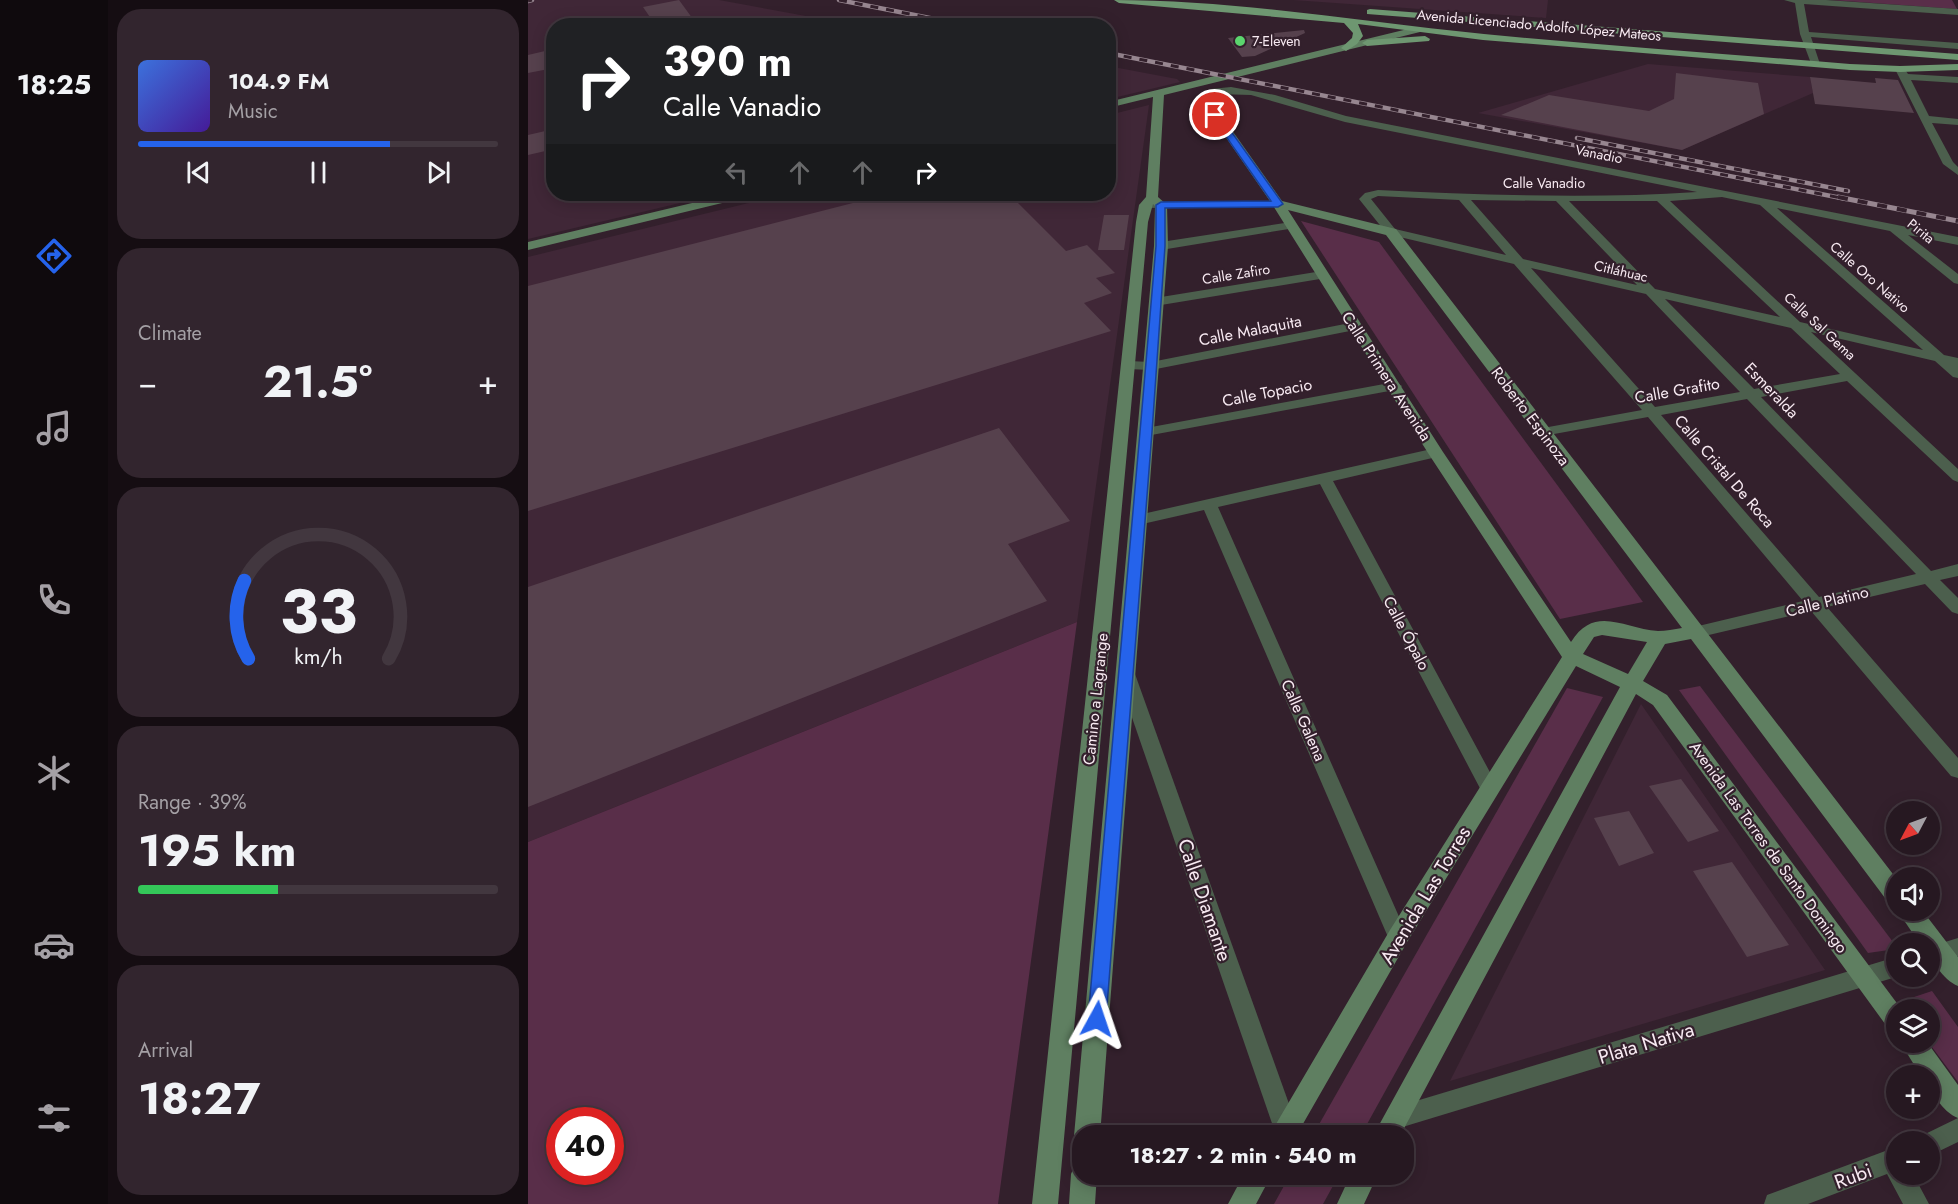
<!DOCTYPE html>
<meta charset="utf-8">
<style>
body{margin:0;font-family:Jost,sans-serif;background:#32252e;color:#f1f3f6;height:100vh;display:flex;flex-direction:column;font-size:22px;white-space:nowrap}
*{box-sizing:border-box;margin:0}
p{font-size:20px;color:#a4a0a5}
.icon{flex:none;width:33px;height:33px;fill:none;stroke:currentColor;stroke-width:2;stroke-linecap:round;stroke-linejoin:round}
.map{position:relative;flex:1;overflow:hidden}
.side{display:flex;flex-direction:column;gap:9px;padding:9px;background:#150d12;width:420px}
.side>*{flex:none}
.guide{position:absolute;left:18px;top:18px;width:570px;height:183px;border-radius:24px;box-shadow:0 3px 15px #0003,0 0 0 2px #42373f;background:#202124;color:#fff;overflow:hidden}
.needle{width:39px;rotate:229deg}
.tools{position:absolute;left:1358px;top:801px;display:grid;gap:12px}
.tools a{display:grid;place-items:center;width:54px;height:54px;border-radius:50%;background:#261821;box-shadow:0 3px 15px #0003,0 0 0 2px #42373f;font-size:30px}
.speed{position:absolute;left:18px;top:1107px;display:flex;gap:12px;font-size:30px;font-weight:700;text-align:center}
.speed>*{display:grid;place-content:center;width:78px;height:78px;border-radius:50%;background:#261821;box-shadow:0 3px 15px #0003,0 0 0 2px #42373f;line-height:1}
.speed .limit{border:9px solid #d22;background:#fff;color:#111}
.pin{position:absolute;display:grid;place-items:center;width:51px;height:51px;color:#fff;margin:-26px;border:3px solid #fff;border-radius:50%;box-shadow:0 2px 6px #0007}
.me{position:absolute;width:66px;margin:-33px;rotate:5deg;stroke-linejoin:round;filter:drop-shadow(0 0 4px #0008)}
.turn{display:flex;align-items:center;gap:21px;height:126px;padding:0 18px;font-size:27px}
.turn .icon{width:78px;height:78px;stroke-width:2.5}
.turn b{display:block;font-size:42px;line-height:51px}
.lanes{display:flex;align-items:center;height:57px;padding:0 18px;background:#0003;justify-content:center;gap:30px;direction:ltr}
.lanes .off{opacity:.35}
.big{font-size:45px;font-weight:700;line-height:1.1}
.side .widget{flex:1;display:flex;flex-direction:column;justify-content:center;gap:9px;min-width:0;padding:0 21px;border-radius:24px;background:#32252e}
.side .dial{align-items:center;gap:0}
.dial svg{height:156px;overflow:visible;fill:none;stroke:#42373f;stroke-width:7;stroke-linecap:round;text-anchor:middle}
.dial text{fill:#f1f3f6;stroke:none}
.song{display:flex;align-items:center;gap:18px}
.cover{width:72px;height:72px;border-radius:9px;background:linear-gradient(135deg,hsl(220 70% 55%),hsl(260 70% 35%))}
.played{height:6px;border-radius:3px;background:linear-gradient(90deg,#2563eb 70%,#42373f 70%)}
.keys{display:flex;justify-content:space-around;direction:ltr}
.heat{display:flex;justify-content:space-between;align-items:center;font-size:33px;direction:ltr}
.charge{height:9px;border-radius:4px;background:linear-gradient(90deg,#34c759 39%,#42373f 0)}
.trip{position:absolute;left:544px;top:1125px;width:342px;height:60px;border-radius:24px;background:#261821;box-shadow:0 3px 15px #0003,0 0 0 2px #42373f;font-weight:700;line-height:60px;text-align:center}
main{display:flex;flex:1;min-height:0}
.tab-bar{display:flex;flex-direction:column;width:108px;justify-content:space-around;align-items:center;background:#0f0a0d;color:#a4a0a5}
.tab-bar .icon{width:42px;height:42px}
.tab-bar .active{color:#2563eb}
.tab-bar b{font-size:27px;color:#f1f3f6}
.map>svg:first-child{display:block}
.built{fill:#402737}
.green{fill:#592e49;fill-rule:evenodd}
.building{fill:#56414d}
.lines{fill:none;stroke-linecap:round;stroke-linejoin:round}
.street{fill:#4c5f4d;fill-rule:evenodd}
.secondary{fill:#5f7f61;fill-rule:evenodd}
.primary{fill:#6e9771;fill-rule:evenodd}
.rail-far1-casing{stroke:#978690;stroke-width:4.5}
.rail-casing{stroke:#978690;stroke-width:5}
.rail-far1{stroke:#33202c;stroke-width:3;stroke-dasharray:8;stroke-linecap:butt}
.rail{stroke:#33202c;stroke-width:4;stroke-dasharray:10;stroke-linecap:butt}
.route{fill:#2563eb;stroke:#184099;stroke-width:1.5}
.poi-dot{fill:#5bd56e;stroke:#33202c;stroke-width:2}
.labels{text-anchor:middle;stroke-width:4.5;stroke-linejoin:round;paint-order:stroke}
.far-street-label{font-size:14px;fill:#f8eaf2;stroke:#33202c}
.far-poi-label{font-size:14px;fill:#f8eaf2;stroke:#33202c;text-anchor:start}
.street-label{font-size:16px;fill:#f8eaf2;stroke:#33202c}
.near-street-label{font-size:20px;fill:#f8eaf2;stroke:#33202c}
</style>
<main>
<nav class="tab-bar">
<b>18:25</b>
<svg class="icon active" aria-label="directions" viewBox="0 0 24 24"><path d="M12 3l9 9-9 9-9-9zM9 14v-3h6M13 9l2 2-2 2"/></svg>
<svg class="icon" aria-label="music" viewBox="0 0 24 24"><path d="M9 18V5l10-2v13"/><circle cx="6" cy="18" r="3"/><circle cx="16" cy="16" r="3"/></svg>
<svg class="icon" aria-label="phone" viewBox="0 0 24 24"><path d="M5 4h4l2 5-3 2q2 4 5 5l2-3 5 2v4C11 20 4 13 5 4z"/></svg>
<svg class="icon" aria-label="climate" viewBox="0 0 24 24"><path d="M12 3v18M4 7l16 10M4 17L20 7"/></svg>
<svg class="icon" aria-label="car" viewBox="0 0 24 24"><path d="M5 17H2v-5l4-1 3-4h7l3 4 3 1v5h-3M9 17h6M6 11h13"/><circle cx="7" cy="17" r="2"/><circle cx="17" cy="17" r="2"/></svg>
<svg class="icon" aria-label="filters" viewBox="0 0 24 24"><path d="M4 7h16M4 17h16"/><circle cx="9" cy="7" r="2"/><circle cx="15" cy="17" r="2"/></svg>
</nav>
<section class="side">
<div class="widget">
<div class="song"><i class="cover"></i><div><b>104.9 FM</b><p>Music</p></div></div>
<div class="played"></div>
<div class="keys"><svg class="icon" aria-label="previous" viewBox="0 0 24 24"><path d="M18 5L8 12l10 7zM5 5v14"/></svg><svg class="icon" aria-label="pause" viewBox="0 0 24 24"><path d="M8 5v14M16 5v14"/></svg><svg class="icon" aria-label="next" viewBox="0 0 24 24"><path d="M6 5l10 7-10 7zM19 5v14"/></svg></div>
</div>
<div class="widget"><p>Climate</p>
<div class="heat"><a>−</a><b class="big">21.5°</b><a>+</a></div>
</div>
<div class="widget dial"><svg viewBox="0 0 100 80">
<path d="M14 69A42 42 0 1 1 86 69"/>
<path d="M14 69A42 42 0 0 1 12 29" stroke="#2563eb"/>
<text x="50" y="56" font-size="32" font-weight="700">33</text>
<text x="50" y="72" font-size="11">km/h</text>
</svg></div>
<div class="widget"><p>Range · 39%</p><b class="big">195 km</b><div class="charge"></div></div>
<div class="widget"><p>Arrival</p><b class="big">18:27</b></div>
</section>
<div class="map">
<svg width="1430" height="1204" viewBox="0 0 1430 1204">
<rect width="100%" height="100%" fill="#33202c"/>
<g class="built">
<path d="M0,0h191l125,23 14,-4 36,6 -340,1v168h164l-190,45z"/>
<path d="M765,0h255l-2,18z"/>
<path d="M1120,64l162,13 3,16 -131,57 -204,-37z"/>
<path d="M580,66l69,13 3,3 -71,17z"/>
<path d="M621,105l-72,517 -549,220v-585l258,-63h322l1,-79z"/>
<path d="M1113,704l184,266 -375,111z"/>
</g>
<g class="green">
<path d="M1303,0h121l5,9z"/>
<path d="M773,221l78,21 264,360 -83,17z"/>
<path d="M549,622l-79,582h-470v-362zM82,1120v52h-50v-52z"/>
<path d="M1172,686l196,260v3l-28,4 -189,-263z"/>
<path d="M1039,688l36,9 -242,438h-48z"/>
<path d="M1404,991l26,36v55l-29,-39v-33l-24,-1 -6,-7z"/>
<path d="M762,1175v-1l49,1 -16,29h-49z"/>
</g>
<g class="building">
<path d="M151,0l19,26h-42l-13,-19z"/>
<path d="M776,30l1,3 -50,23 -13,1 -14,-19z"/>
<path d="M17,51l9,17 -26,5v-18z"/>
<path d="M1148,73l82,10 6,31 -82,36 -181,-35 48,-20 100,16 25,-12z"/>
<path d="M1282,77l66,6 -1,-5 23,2 16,33 -99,-9z"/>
<path d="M26,129v20l-26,6v-20z"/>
<path d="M360,194h121l57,57 21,-6 28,28 -19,5 16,15 -28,10 27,28 -583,180v-225z"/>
<path d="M576,215h25l-5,35h-26z"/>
<path d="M471,428l71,93 -62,23 39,57 -519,206v-220z"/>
<path d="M1153,779l38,52 -31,11 -39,-56z"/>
<path d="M1101,811l25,42 -35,13 -25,-48z"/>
<path d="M1204,862l57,83 -42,12 -54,-86z"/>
</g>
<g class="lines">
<g class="street">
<path d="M1256,0h42l132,9v6l-154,-11 5,28 149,11v6l-147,-12 9,27 -8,2 -12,-32 -5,-31z"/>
<path d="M1369,67h6l5,7 50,3v6l-47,-3 18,36 29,3v6l-26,-2 21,39 5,5v8l-15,-11 -48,-95z"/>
<path d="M703,87l44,8 71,21 612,121v8l-50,-10 50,39v10l-4,-1 -64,-52 -113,-23 167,147 14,3v20l-5,-1 -18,-16 -124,-29 147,137v13l-5,-2 -106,-99 -86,16 170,174 27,-7v12l-18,4 18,18v16l-6,-2 -27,-28 -98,23 131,151v20l-7,-2 -140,-165 -115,27 -6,-2 -2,-4 2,-4 113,-27 -155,-184 -105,19 -5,-1 -2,-3 7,-4 99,-18 -128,-146 -127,-30 -28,-35 6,-6 13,-3c106,5 213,9 319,2l-352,-70 -94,-27 -34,-1 -14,6 -5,-3 13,-8zM850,196l81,4 47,55 -111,-26 -24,-30zM1194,197l38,8 163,145 -123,-28 -130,-121zM943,200l85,1 81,84 -114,-26zM1041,201h88l123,116 -125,-28zM1003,268l115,26 94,98 -85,15zM1137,299l126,29 49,46 -86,15zM1219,399l169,175 -97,23 -158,-182z"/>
<path d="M750,201l6,3 -2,2 -137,2 -6,-3 6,-3z"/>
<path d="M763,222l4,2v4l-134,22 -6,-4 6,-4z"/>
<path d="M794,271l6,4 -2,3 -171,28 -6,-4 6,-4z"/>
<path d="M827,322l5,1 1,3 -1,3 -209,41 -23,-1 -7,-4 7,-4 23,1z"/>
<path d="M867,382l7,4 -2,3 -254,47 -7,-4 7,-4z"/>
<path d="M908,448l7,5 -2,3 -108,25 166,308 -2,5 -7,3 -7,-3 -163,-310 -102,23 190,430 -3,7 -7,2 -7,-2 -3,-7 -184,-427 -66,15 -8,-5 8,-5z"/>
<path d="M598,667l6,2 3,5 163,455 -3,7h-18l-3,-7 -157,-455 3,-5z"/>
<path d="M1430,938v18l-29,9v-18z"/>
<path d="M1368,957v20l-500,152 -8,-3 -4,-8 4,-8 8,-3z"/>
<path d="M1430,1118v24l-29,14v-14h-11l3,-6z"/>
<path d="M1368,1147v27h17l16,30h-26l-16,-30 -79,30h-44l3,-9z"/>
</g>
<g class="secondary">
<path d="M888,27l5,3 -1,2 -256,63 -6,102 9,8 1,41 -68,890h-17v11l-5,-2 -4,-9 80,-890 1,-40 -2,-2 -5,18 -90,982h-26l104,-982 3,-17 7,-8 7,-100 -45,11v-6z"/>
<path d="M675,94l4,1 75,106 114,28 500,649v27l-8,-3 -197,-263 -26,5 -22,37 24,14 235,315h-6v21l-8,-3 -235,-323 -17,-11 -236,442h-27l247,-449 -44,-21 -170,278 -110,192h-27l121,-206 172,-273 -134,-204 -156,-249 -74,-107zM760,210l98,25 296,393c-8,1 -16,3 -24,3 -34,-2 -63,-27 -87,11l-128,-190zM1074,635l45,7 -19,32 -45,-20 11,-17z"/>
<path d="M202,194h19l-2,3 -219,53v-8z"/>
<path d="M1369,910h25l36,47v29c-15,-6 -29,-27 -29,-42h-9z"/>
<path d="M1372,1042h27l31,43v33c-15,-6 -29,-26 -29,-42h-8z"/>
<path d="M555,1161v13h14l-2,30h-26l2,-30 4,-9z"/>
<path d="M716,1174h28l-16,30h-28z"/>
<path d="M823,1174h27l-14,30h-27z"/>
</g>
<g class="primary">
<path d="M586,0c124,0 247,22 370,34 122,12 244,20 366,30l50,2 58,-2v6l-58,2 -50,-2 -367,-30 -125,-16 5,12 -6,8 -11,7 -5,-3 11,-10 1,-5 -9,-10 -225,-20z"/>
<path d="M842,9l588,45v6l-591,-46v-4z"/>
<path d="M897,36l5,3 -1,2 -62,5 -5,-3 5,-3z"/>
</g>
<defs>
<g id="rail-far1">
<path d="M311,0l131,26"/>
<path d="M0,1l4,-1"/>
<path d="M580,53l738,146"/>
<path d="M1049,138l271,53"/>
</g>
<path id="rail" d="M1310,197l120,24"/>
</defs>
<use href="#rail-far1" class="rail-far1-casing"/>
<use href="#rail" class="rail-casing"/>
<use href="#rail-far1" class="rail-far1"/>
<use href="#rail" class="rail"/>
</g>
<path class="route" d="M684,113h6l65,91 -5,3 -113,1v38l-13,186 -46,587 -3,6 -6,3 -7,-3 -2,-6 52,-587 16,-186v-41l5,-3 110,-1 -60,-86z"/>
<circle class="poi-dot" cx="712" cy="41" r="6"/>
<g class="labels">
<g class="far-street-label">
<text transform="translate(1011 25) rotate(5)" y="5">Avenida Licenciado Adolfo López Mateos</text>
<text transform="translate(1071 154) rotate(11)" y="5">Vanadio</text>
<text x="1016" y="188">Calle Vanadio</text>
<text transform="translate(1393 231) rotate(39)" y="5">Pirita</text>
<text transform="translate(1093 271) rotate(13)" y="5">Citláhuac</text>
<text transform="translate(708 274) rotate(-9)" y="5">Calle Zafiro</text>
<text transform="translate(1342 277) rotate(41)" y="5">Calle Oro Nativo</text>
<text transform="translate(1292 326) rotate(43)" y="5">Calle Sal Gema</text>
</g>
<g class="far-poi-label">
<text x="724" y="46">7-Eleven</text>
</g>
<g class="street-label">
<text transform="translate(722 330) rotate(-11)" y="6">Calle Malaquita</text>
<text transform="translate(859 376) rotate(57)" y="6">Calle Primera Avenida</text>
<text transform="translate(1149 390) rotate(-10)" y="6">Calle Grafito</text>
<text transform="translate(1244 390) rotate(46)" y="6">Esmeralda</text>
<text transform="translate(739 392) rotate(-11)" y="6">Calle Topacio</text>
<text transform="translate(1003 416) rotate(53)" y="6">Roberto Espinoza</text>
<text transform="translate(1197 471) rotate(49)" y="6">Calle Cristal De Roca</text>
<text transform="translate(1299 601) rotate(-14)" y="6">Calle Platino</text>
<text transform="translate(879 633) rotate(62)" y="6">Calle Ópalo</text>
<text transform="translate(567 699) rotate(-84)" y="6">Camino a Lagrange</text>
<text transform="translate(776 720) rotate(66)" y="6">Calle Galena</text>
<text transform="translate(1241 847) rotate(54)" y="6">Avenida Las Torres de Santo Domingo</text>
</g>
<g class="near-street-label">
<text transform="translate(897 895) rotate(-59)" y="7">Avenida Las Torres</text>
<text transform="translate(677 900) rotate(71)" y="7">Calle Diamante</text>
<text transform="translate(1118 1043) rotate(-17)" y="7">Plata Nativa</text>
<text transform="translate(1325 1176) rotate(-20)" y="7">Rubi</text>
</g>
</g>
</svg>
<div class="tools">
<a><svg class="needle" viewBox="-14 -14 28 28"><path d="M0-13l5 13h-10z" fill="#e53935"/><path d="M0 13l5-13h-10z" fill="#a4a0a5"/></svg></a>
<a><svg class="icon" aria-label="sound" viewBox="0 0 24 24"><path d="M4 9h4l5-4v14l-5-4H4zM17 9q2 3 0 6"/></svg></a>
<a><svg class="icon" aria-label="search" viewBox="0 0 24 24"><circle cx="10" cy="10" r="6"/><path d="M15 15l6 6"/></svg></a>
<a><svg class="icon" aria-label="layers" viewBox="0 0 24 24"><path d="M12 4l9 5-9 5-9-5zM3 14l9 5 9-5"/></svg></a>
<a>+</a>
<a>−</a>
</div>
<div class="speed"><div class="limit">40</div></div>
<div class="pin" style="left:687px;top:115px;background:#d93025"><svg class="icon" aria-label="arrive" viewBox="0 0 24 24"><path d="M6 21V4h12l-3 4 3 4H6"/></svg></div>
<svg class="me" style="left:569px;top:1019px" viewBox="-20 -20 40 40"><path d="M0-17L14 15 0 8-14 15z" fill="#2563eb" stroke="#fff" stroke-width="4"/></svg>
<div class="trip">18:27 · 2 min · 540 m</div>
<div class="guide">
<div class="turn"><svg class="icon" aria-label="right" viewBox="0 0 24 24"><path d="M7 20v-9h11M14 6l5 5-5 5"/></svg><div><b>390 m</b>Calle Vanadio</div></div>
<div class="lanes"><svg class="icon off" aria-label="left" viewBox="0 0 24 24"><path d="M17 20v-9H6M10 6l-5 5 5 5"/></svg><svg class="icon off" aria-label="ahead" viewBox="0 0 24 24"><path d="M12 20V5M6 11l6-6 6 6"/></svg><svg class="icon off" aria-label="ahead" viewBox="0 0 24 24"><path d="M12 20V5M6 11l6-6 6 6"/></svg><svg class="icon" aria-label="right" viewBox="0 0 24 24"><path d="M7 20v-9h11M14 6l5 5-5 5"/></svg></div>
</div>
</div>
</main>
